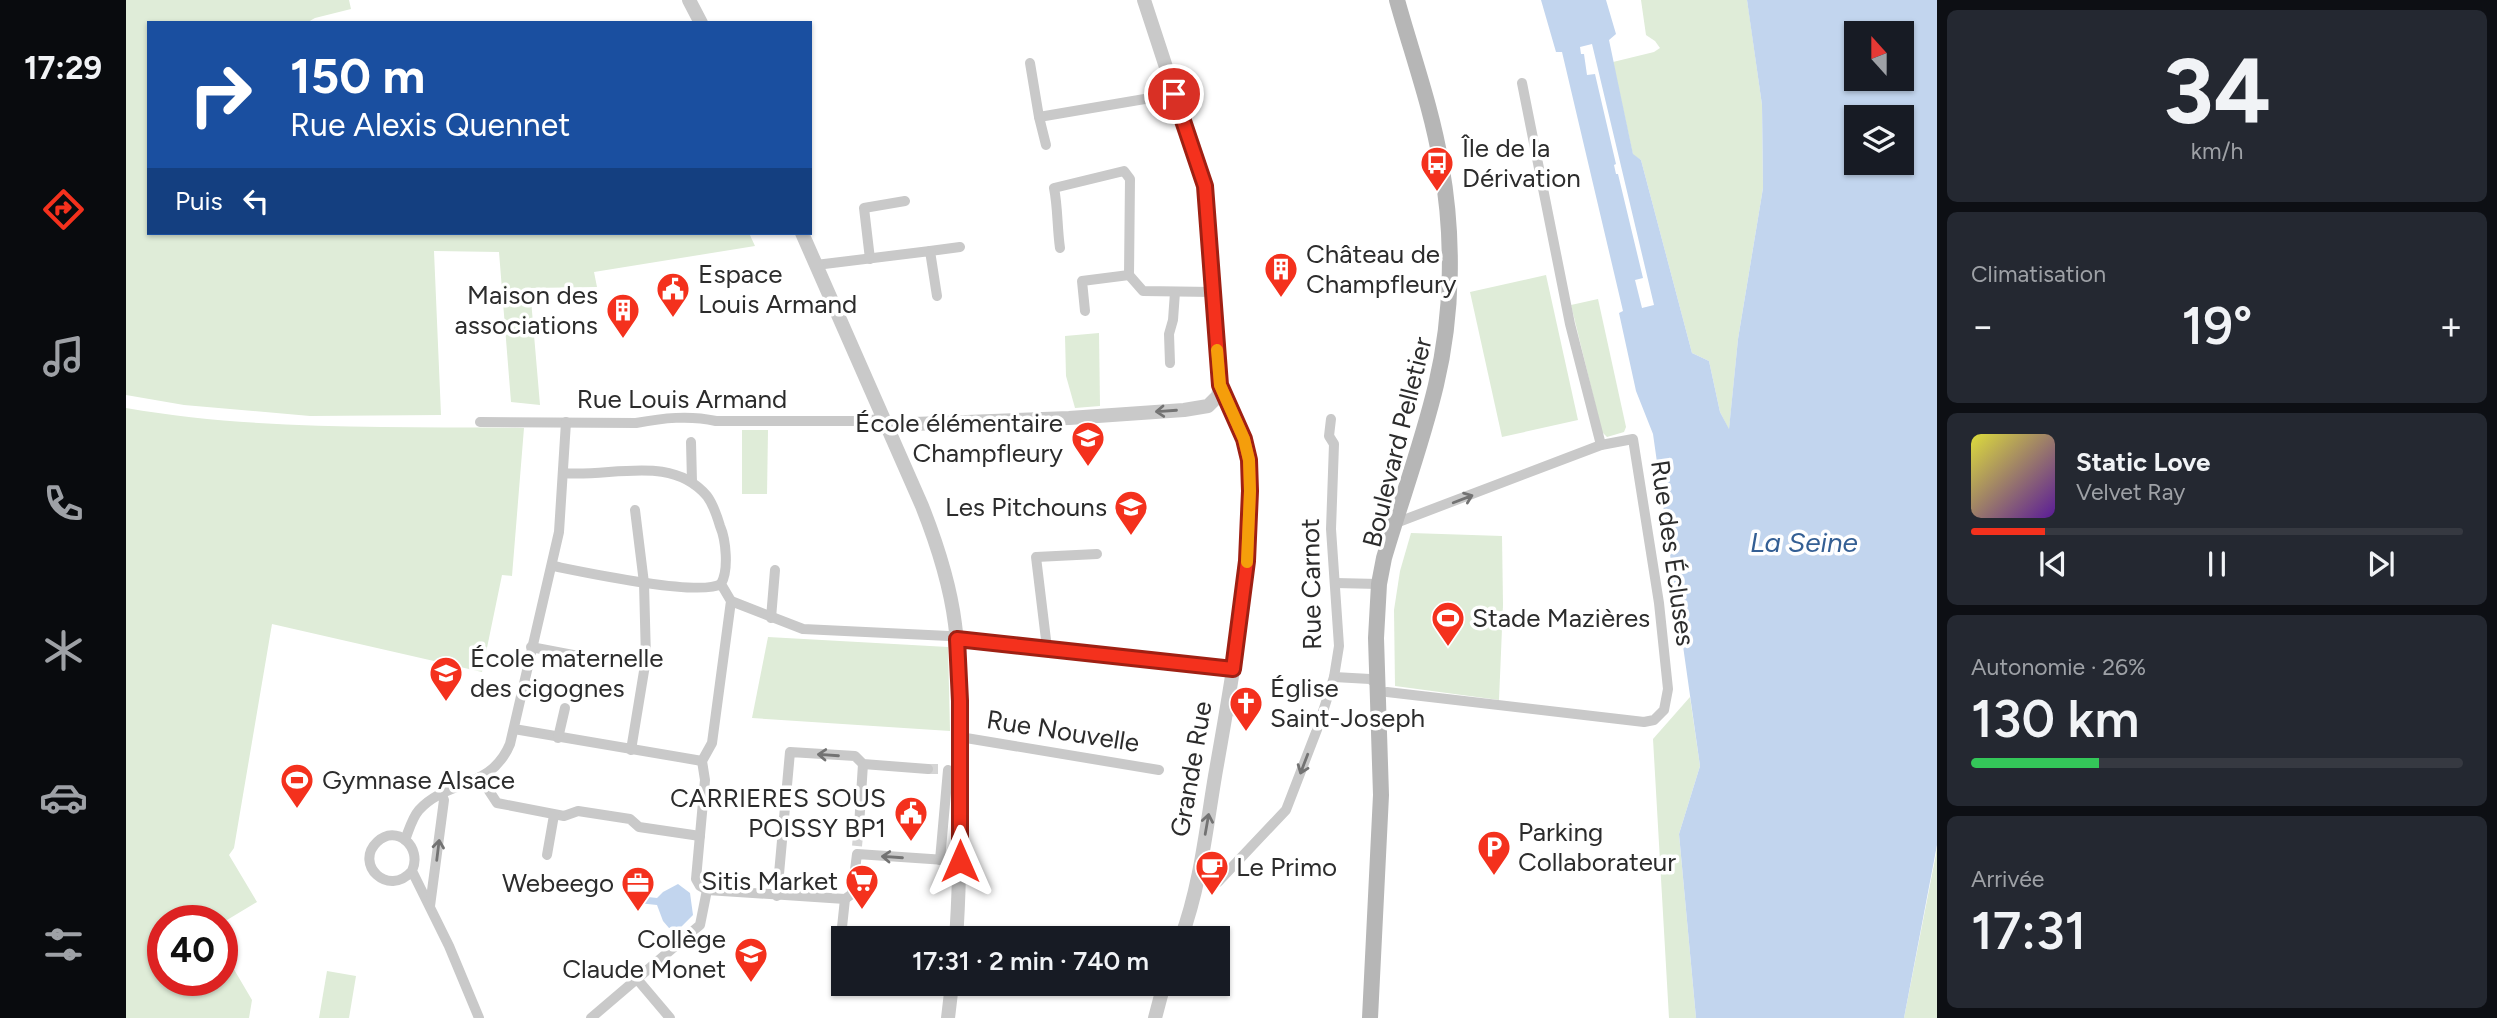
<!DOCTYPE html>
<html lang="fr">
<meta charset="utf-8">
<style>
body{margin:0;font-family:Figtree,sans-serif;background:#242831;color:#f1f3f6;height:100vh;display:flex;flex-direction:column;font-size:26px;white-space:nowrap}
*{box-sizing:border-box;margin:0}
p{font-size:23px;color:#9ea1a6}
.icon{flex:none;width:38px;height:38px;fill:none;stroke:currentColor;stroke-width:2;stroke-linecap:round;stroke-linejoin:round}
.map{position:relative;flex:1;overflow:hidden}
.panel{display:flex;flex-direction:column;gap:10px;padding:10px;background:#0d0f14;width:560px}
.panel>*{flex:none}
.top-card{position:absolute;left:21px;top:21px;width:665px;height:214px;border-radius:0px;box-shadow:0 2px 5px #0004;background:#1a4fa0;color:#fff;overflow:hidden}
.needle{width:46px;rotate:339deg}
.fabs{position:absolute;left:1718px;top:21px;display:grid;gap:14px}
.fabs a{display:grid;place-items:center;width:70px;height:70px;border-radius:0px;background:#171b24;box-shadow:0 2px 5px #0004;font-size:35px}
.speed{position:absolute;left:21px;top:905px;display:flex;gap:14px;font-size:35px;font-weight:700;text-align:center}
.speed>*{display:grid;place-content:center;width:91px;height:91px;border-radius:50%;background:#171b24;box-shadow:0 2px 5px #0004;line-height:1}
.speed .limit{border:10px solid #d22;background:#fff;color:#111}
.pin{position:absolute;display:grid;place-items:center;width:60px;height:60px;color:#fff;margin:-30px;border:4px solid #fff;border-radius:50%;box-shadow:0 2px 7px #0007}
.me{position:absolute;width:77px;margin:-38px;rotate:0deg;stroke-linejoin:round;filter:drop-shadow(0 0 5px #0008)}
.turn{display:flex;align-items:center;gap:24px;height:147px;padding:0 28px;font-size:32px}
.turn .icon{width:91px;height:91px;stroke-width:2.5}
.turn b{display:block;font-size:49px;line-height:60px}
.then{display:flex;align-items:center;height:66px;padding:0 28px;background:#0003;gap:14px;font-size:26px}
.big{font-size:52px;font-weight:600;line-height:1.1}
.panel .widget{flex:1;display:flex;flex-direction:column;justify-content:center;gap:10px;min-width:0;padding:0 24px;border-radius:10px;background:#242831}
.panel .dial{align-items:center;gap:0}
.dial b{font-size:91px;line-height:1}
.song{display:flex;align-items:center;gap:21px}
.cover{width:84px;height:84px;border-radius:10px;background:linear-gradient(135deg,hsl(60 70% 55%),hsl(270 70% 35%))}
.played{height:7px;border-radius:4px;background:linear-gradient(90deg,#f4311d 15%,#363941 15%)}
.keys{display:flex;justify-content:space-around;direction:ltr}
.heat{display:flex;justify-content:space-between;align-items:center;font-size:38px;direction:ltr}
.charge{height:10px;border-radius:5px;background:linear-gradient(90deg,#34c759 26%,#363941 0)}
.trip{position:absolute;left:705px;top:926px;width:399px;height:70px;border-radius:0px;background:#171b24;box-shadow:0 2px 5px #0004;font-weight:600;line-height:70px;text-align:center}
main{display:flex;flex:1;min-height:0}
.tabs{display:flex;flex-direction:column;width:126px;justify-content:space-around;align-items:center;background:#090b0e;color:#9ea1a6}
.tabs .icon{width:49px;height:49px}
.tabs .current{color:#f4311d}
.tabs b{font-size:32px;color:#f1f3f6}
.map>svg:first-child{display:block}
.green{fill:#dfecd8}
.water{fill:#c2d5ee;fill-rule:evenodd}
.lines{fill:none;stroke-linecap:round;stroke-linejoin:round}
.minor-tunnel{stroke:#d5d5d5;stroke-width:10;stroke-dasharray:10 5;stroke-linecap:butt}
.minor{stroke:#c9c9c9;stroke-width:10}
.tertiary{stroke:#c9c9c9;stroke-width:14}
.secondary{stroke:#b6b6b6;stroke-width:16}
.oneway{stroke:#737373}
.route-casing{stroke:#9f2013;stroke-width:18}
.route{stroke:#f4311d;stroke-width:12}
.slow{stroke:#f59e0b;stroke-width:12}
.labels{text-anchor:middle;stroke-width:7;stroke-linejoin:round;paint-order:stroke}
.poi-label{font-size:26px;fill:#2c2c2c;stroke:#fff;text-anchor:start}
.street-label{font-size:26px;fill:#2c2c2c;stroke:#fff}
.water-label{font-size:28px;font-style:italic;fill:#345f94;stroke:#fff}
</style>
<main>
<nav class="tabs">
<b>17:29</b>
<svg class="icon current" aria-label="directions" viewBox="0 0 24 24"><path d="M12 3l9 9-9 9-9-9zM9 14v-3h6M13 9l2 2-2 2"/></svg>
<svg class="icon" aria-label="music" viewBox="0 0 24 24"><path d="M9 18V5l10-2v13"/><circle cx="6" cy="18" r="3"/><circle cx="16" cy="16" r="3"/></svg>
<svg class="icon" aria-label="phone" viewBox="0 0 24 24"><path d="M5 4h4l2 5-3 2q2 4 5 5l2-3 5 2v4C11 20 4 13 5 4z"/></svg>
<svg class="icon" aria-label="climate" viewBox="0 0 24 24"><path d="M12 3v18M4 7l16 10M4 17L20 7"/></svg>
<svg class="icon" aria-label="car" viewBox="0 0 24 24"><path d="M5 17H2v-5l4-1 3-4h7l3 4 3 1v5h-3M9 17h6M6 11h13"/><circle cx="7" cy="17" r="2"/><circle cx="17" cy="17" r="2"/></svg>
<svg class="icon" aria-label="filters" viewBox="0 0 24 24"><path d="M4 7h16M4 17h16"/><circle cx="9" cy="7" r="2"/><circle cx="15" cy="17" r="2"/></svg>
</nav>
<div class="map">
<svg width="1811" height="1018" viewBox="0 0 1811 1018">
<rect width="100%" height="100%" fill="#fff"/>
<g class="green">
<path d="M0,0h223l2,9 -36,9 -9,5h-157v210h600l6,13 -161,26 3,15 -67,1 10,117 -29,-3 -12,-150 -65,-1 7,164 -131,1 -126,-11 -58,-10z"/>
<path d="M1515,0h106l2,13 13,92 1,83 -25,151 -9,91 -9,-18 -11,-51 -17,-8 -51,-193 -8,-5 -20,-93 41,-10 6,-4 -5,-7 -9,-6z"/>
<path d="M1420,275l32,145 -76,17 -32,-145z"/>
<path d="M1472,299l28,128 -2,5 -17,5 -5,-5 -31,-127z"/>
<path d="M973,333l1,73 -25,2 -9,-32 -1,-40z"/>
<path d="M0,408c131,23 265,18 398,20l-12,148 -10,-1 -20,97 -210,-48 -38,224 -5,7 28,47 -35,21v-3h-59v60h59v-31l30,51 -3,18h-123z"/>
<path d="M616,430h26l-1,64h-25z"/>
<path d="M1285,533l91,3 1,69 -4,95 -104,-14 -1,-76 6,-39z"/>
<path d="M642,637l180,10 2,84 -198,-13z"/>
<path d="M1564,697l10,69 -21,68 17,184h-27l-16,-279z"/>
<path d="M1122,705l-1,15 -15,-4 1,-10z"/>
<path d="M1811,845v173h-33l32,-164z"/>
<path d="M201,971l29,5 -7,42h-30z"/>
</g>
<g class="water">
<path d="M1415,0h65l10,34 -7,6 24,114 8,6 51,193 17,8 11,51 9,17 9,-90 25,-151 -1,-83 -15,-105h190v845l-33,173h-208l-17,-184 21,-68 -47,-332 -17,-43 -17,-78 4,-2 -61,-259h-6zM1731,33h45v46h-45zM1466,44l62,261 -12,3 -7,-28 8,-2 -25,-104h-2l-2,-9 2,-1 -21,-90 -8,1 -3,-21h-3l-1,-7zM1731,117h45v46h-45z"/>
<path d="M552,884l12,9 3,22 -14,14 -10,-1 -6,-7 -6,-16 -19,-2 -2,-4 3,-3 18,2 6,-6z"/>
</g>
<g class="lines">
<g class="minor-tunnel">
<path d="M802,769h14"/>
<path d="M731,846l2,-20"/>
</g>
<g class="minor">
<path d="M904,63l9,54 135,-23"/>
<path d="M1396,83l48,241 31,121"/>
<path d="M913,117l7,28"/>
<path d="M934,248c-3,-21 -2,-40 -6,-60l70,-17 6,8 -1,96 14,16 70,1"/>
<path d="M804,251l30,-4"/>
<path d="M744,259l-6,-51 41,-7"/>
<path d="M690,265l114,-14 7,45"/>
<path d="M959,311l-3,-30 47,-6"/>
<path d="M1044,363l-1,-29 4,-14 2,-28"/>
<path d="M354,422l156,1c27,-5 53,-8 80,-2h150l18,-3"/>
<path d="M565,442l1,40"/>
<path d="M437,473c47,5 108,-20 144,23 6,8 10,20 13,30 6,14 9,44 1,58l10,17 -19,142 -10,18 3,19 -9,99 4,7 7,4"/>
<path d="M427,566c30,6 146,31 168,18"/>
<path d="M1209,583l44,1"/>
<path d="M605,601l72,28 146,7 18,5 80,7 186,21"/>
<path d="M645,618l4,-48"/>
<path d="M405,647l63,12h52"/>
<path d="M921,648l-11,-91 61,-3"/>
<path d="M1208,677l36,2 9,6"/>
<path d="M1261,692l257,30 10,-2 10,-10 4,-21 -9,-86 -26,-164 -32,6 -200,76"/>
<path d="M388,729l188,32"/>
<path d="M834,737l199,33"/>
<path d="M432,738l7,-30"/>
<path d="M505,750l15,-91 -2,-76 -9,-73"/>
<path d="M354,777l17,26 67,13 14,-5 52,8 9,8 61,9"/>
<path d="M733,826l4,-62"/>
<path d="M279,840c4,-10 7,-22 14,-30 28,-31 72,-20 91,-66l49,-212 7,-110"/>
<path d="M421,855l7,-40"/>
<path d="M814,860l8,-90"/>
<path d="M286,871c-24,27 -58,-7 -35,-29 19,-19 46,5 35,29l37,75 30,72"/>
<path d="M1072,876l20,6 68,-72 32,-83 16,-50 5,-31 -8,-117 3,-85 -5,-8 2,-17"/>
<path d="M581,890l138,9"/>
<path d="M651,896l13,-144 65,4 8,8 65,5"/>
<path d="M719,899l7,-5 5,-40 103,7"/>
<path d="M304,906l14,-106 -2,-5"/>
<path d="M718,946h-4l5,-47"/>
<path d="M511,979l33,39"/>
<path d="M465,1018l109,-93 7,-35"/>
</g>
<g class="tertiary">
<path d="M563,0l12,23"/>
<path d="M676,233l120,273c15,38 28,78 33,118 7,52 5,107 5,160 0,51 0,103 -4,154"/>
<path d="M762,425l181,-7 115,-8 24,-4 10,-10 2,-11 -3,-53 -12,-146 -61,-186"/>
<path d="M1055,938c19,-51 25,-108 34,-162 14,-80 29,-161 33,-243 1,-24 4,-50 1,-74 -3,-20 -19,-58 -29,-74"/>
<path d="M822,1018l4,-34"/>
<path d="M1029,1018l9,-34"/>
</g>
<path class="secondary" d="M1244,1018l11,-223 -5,-157 3,-54 5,-26c17,-58 38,-114 52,-173 17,-71 18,-149 5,-221 -9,-55 -29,-110 -44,-164"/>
</g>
<defs><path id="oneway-shaft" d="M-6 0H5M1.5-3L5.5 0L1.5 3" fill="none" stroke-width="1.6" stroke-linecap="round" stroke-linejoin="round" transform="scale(1.75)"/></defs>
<g class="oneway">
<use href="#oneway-shaft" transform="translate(1040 411) rotate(176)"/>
<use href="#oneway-shaft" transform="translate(1337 499) rotate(-21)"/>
<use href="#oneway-shaft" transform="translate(702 755) rotate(-176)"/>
<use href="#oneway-shaft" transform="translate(1178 764) rotate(111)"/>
<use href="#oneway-shaft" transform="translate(1081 824) rotate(-80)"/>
<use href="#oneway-shaft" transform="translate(312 850) rotate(-83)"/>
<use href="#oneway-shaft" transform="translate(766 857) rotate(-176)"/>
</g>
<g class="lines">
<defs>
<path id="route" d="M834,861v-160l-3,-62 276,30 14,-108 3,-70 -1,-31 -5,-21 -24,-54 -15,-199 -31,-92"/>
</defs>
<use href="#route" class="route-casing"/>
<use href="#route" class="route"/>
<path class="slow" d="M1091,350l3,35 24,54 5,21 1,31 -3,71"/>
</g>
<defs>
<symbol id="bus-pin" viewBox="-11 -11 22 30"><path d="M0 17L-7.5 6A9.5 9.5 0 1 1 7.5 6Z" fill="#f4311d" stroke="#fff"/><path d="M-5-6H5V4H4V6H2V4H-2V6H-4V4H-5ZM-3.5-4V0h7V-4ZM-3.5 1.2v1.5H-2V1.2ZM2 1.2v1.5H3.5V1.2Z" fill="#fff"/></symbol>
<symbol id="building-pin" viewBox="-11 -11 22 30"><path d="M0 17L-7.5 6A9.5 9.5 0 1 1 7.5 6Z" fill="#f4311d" stroke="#fff"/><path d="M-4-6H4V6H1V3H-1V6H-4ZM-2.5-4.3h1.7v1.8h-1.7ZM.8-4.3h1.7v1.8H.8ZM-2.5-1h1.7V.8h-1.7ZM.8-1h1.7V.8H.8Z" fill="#fff"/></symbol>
<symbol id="civic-pin" viewBox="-11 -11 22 30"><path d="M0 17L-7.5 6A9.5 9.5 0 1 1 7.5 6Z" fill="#f4311d" stroke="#fff"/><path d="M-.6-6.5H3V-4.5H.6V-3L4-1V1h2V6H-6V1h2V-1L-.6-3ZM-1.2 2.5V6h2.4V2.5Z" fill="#fff"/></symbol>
<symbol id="school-pin" viewBox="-11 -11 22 30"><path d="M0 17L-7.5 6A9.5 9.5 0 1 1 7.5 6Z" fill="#f4311d" stroke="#fff"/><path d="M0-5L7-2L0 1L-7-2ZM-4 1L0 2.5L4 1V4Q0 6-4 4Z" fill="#fff"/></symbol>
<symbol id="stadium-pin" viewBox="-11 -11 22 30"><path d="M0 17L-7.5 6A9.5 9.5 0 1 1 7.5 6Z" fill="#f4311d" stroke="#fff"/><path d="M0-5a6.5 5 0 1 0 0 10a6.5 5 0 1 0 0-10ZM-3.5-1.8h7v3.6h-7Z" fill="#fff"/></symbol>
<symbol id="church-pin" viewBox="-11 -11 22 30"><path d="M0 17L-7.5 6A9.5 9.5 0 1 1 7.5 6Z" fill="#f4311d" stroke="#fff"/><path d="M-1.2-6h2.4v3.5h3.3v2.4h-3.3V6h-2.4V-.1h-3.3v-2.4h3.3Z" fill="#fff"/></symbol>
<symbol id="parking-pin" viewBox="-11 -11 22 30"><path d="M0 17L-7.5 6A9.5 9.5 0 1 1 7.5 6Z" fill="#f4311d" stroke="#fff"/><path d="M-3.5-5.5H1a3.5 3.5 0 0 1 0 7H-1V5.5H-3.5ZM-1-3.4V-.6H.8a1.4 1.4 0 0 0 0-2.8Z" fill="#fff"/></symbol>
<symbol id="cafe-pin" viewBox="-11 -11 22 30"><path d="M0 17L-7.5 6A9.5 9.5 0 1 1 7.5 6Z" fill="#f4311d" stroke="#fff"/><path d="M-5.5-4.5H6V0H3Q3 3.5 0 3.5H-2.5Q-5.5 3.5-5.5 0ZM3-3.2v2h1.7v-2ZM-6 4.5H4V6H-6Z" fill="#fff"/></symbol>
<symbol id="supermarket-pin" viewBox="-11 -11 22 30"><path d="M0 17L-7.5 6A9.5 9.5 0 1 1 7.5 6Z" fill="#f4311d" stroke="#fff"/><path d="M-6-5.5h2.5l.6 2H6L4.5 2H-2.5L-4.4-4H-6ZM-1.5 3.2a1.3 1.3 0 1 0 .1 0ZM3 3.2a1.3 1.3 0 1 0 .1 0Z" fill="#fff"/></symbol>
<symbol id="office-pin" viewBox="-11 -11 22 30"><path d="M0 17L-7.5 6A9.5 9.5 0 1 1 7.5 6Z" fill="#f4311d" stroke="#fff"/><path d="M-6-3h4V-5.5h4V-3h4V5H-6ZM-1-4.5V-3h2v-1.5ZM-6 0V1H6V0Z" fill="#fff"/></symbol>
</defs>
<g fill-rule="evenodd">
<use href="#bus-pin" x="1292" y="144" width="38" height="52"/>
<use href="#building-pin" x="1136" y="250" width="38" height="52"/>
<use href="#civic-pin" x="528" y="270" width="38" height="52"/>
<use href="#building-pin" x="478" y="291" width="38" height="52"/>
<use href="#school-pin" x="943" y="419" width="38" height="52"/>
<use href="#school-pin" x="986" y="488" width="38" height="52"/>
<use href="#stadium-pin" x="1303" y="599" width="38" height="52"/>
<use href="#school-pin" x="301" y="654" width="38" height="52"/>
<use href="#church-pin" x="1101" y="684" width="38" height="52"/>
<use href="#stadium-pin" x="152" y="761" width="38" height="52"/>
<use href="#civic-pin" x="766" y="794" width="38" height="52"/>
<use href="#parking-pin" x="1349" y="828" width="38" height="52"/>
<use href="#cafe-pin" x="1067" y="848" width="38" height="52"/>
<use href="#supermarket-pin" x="717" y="862" width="38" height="52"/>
<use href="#office-pin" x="493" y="864" width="38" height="52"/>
<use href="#school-pin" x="606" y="935" width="38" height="52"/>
</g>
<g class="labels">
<g class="poi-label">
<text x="1336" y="157">Île de la<tspan x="1336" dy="30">Dérivation</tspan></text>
<text x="1180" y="263">Château de<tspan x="1180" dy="30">Champfleury</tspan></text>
<text x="572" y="283">Espace<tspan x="572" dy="30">Louis Armand</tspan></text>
<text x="472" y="304" text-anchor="end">Maison des<tspan x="472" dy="30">associations</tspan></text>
<text x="937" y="432" text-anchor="end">École élémentaire<tspan x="937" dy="30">Champfleury</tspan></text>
<text x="981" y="516" text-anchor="end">Les Pitchouns</text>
<text x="1346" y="627">Stade Mazières</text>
<text x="344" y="667">École maternelle<tspan x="344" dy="30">des cigognes</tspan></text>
<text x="1144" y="697">Église<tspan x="1144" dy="30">Saint-Joseph</tspan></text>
<text x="196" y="789">Gymnase Alsace</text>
<text x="760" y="807" text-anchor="end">CARRIERES SOUS<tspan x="760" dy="30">POISSY BP1</tspan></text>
<text x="1392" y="841">Parking<tspan x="1392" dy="30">Collaborateur</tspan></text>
<text x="1110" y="876">Le Primo</text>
<text x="712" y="890" text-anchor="end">Sitis Market</text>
<text x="488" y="892" text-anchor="end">Webeego</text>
<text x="600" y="948" text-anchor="end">Collège<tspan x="600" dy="30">Claude Monet</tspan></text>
</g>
<g class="street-label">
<text x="556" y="408">Rue Louis Armand</text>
<text transform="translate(1271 442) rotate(-76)" y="9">Boulevard Pelletier</text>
<text transform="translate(1547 553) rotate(82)" y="9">Rue des Écluses</text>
<text transform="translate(1185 584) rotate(-91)" y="9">Rue Carnot</text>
<text transform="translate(937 731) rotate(9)" y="9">Rue Nouvelle</text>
<text transform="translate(1065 769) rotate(-80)" y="9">Grande Rue</text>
</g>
<g class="water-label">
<text x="1678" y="552">La Seine</text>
</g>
</g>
</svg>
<div class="fabs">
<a><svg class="needle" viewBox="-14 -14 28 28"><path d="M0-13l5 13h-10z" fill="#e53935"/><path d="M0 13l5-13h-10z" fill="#9ea1a6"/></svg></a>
<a><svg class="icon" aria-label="layers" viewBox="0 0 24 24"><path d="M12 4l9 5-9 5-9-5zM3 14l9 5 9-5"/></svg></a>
</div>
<div class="speed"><div class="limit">40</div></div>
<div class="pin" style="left:1048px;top:94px;background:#d93025"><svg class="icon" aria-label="arrive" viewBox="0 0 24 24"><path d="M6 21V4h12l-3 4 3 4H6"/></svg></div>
<svg class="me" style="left:834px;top:861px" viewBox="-20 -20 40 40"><path d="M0-17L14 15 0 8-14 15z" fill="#f4311d" stroke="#fff" stroke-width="4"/></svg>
<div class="trip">17:31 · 2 min · 740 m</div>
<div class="top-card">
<div class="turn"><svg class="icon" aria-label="right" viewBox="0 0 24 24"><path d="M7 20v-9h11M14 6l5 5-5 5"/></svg><div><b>150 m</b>Rue Alexis Quennet</div></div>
<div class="then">Puis<svg class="icon" aria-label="left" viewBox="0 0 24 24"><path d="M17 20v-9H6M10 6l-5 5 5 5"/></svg></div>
</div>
</div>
<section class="panel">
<div class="widget dial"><b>34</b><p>km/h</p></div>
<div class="widget"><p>Climatisation</p>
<div class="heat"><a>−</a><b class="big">19°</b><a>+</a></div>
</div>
<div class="widget">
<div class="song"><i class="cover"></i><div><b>Static Love</b><p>Velvet Ray</p></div></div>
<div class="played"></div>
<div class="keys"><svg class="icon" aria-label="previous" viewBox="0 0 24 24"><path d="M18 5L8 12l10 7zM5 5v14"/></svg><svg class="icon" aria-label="pause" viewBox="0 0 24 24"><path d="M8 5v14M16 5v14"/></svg><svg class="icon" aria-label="next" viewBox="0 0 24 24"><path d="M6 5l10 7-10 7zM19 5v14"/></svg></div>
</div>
<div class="widget"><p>Autonomie · 26%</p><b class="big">130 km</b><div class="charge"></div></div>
<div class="widget"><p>Arrivée</p><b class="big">17:31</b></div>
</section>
</main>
